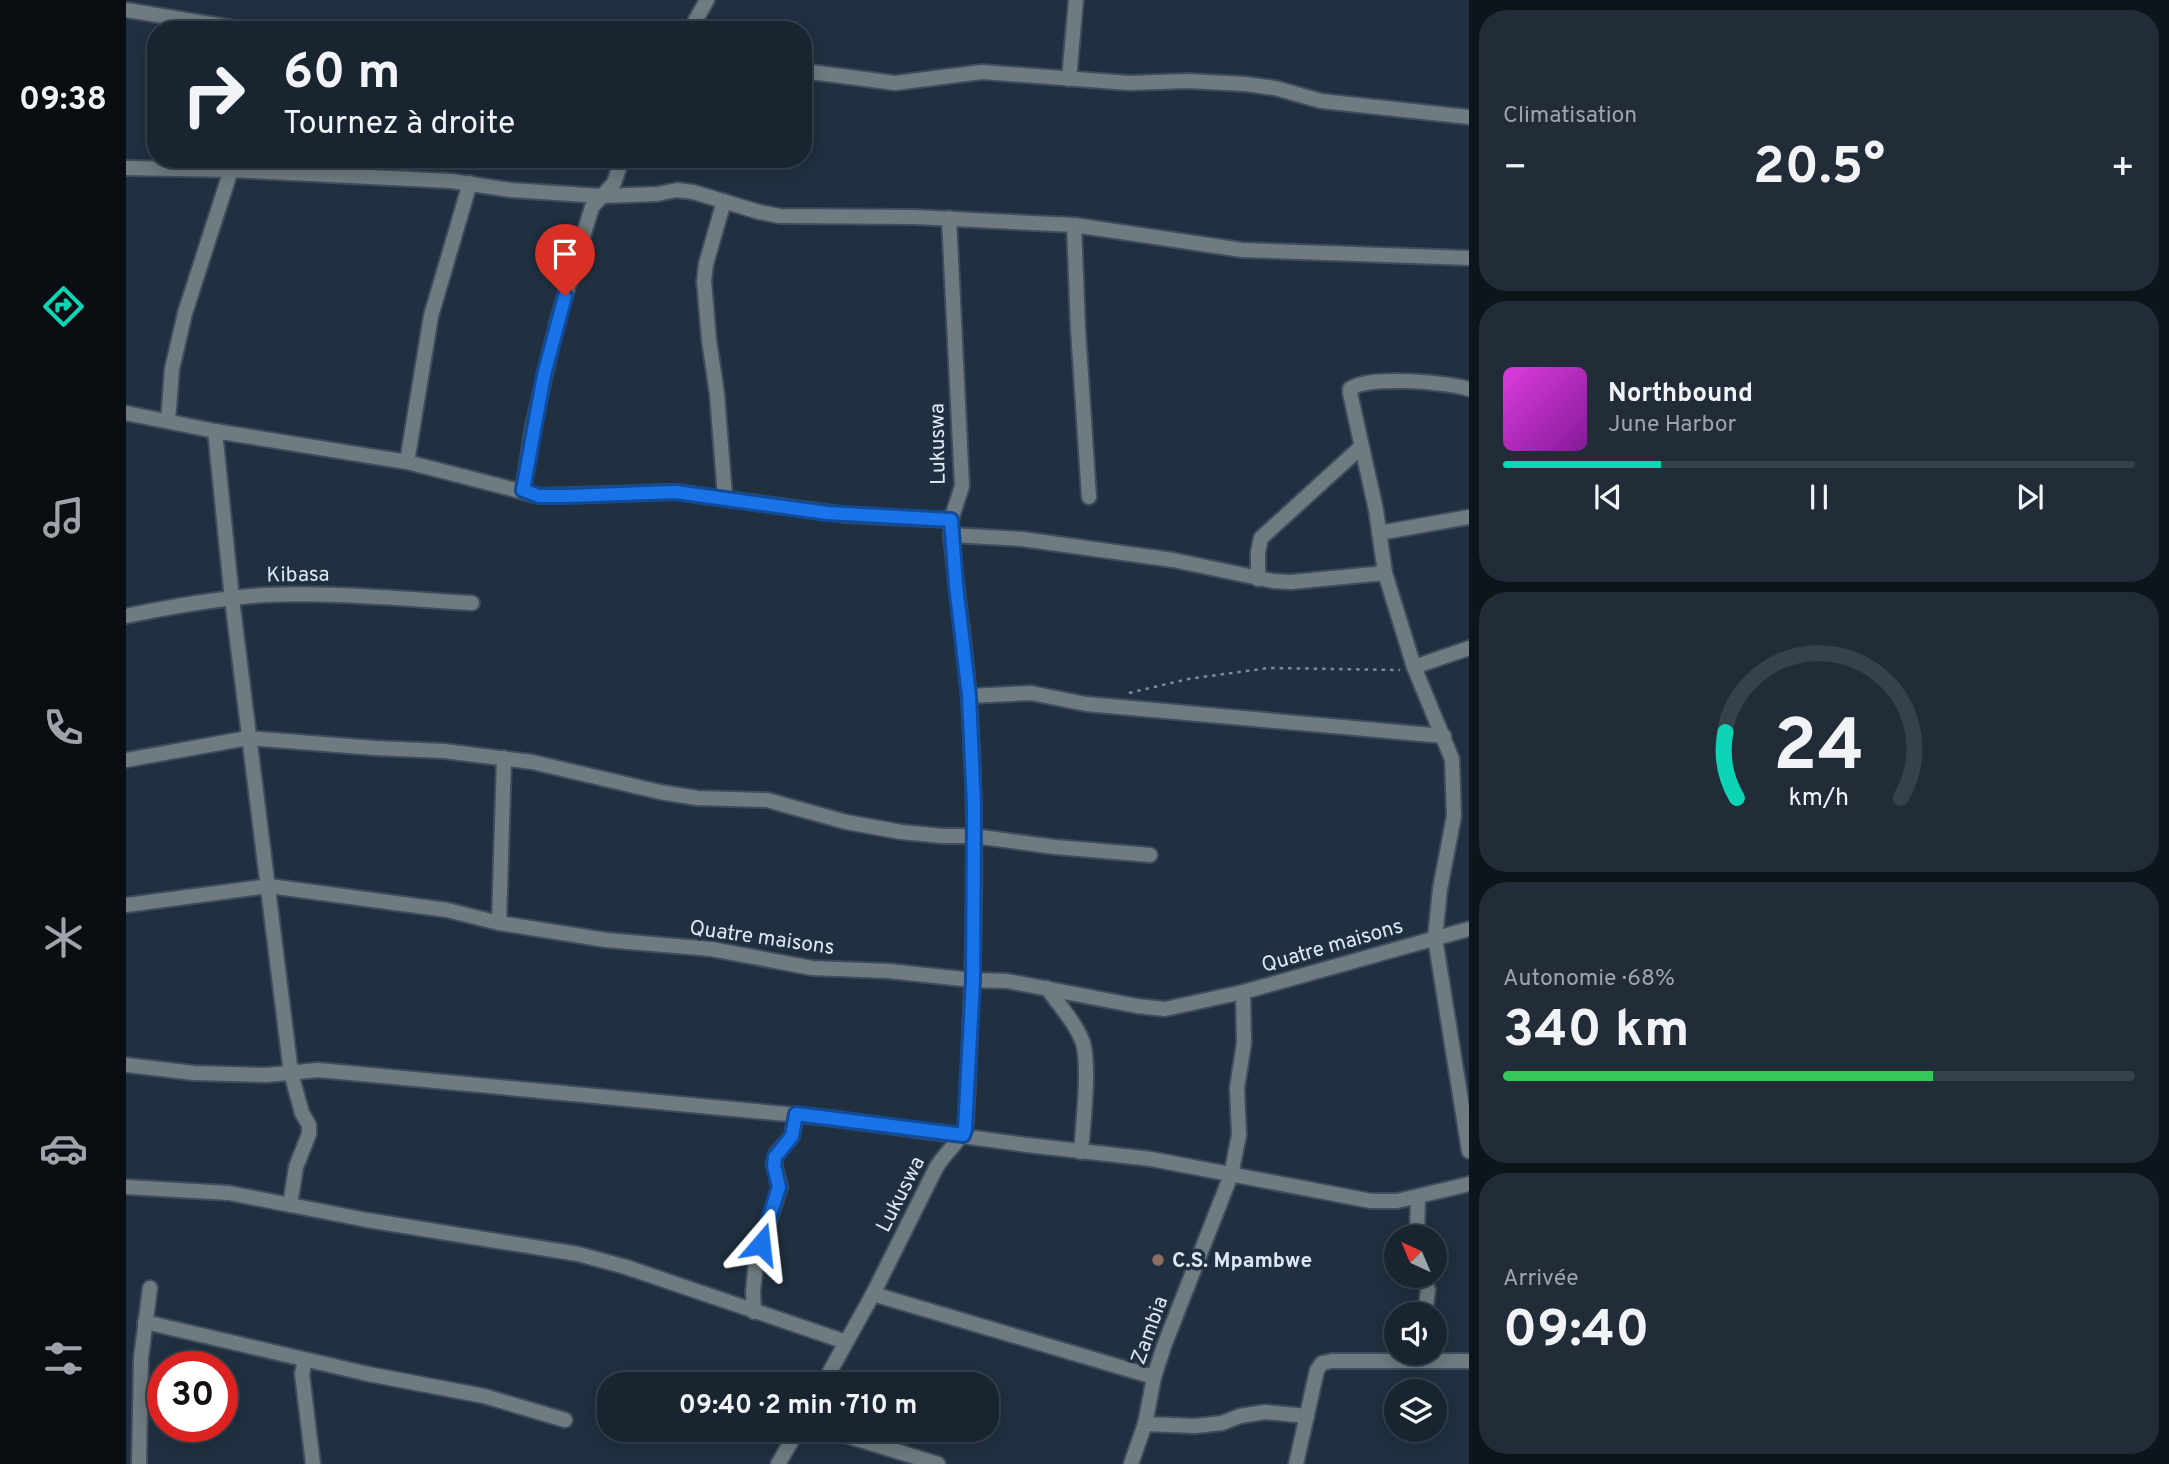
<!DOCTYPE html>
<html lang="fr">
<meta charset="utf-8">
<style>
body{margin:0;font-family:Overpass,sans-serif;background:#212c38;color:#f1f3f6;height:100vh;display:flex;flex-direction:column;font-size:26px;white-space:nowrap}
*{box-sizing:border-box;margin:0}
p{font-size:23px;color:#9fa4ab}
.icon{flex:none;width:38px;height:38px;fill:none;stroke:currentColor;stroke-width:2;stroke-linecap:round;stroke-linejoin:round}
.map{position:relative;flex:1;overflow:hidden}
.drawer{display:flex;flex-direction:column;gap:10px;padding:10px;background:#0d141a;width:700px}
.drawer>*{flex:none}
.banner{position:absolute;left:21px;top:21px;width:665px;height:147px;border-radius:28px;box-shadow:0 4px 18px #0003,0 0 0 2px #36414c;background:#182430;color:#f1f3f6;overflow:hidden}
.needle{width:46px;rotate:316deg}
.tools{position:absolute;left:1258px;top:1225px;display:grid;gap:14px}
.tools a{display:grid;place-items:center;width:63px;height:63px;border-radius:50%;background:#182430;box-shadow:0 4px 18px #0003,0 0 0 2px #36414c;font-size:35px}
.speed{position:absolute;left:21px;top:1351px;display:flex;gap:14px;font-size:35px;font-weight:700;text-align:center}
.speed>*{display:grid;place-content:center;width:91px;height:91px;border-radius:50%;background:#182430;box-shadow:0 4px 18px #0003,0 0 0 2px #36414c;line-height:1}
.speed .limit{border:10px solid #d22;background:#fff;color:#111}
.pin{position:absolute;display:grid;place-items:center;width:60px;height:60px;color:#fff;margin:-72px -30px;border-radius:50% 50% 50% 0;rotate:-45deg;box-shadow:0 0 7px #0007}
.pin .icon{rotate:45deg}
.me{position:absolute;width:77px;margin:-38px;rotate:17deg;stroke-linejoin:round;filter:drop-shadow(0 0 5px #0008)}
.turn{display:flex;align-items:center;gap:24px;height:147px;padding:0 21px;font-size:32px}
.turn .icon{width:91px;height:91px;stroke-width:2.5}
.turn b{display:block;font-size:49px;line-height:60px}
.big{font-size:52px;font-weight:700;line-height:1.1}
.drawer .card{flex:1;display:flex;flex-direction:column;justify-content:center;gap:10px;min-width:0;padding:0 24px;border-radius:28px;background:#212c38}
.drawer .dial{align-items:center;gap:0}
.dial svg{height:182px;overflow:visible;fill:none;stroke:#36414c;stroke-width:7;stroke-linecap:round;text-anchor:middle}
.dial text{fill:#f1f3f6;stroke:none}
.song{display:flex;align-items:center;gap:21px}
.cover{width:84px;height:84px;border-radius:10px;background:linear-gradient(135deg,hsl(300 70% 55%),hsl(290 70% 35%))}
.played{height:7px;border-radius:4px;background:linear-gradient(90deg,#0cd5b5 25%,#36414c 25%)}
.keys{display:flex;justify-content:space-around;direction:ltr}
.heat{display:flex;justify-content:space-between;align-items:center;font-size:38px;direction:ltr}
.charge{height:10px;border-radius:5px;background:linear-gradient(90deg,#34c759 68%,#36414c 0)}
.trip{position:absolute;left:471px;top:1372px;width:402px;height:70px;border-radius:28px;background:#182430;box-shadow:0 4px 18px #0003,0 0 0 2px #36414c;font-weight:700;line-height:70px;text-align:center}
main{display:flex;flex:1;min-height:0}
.menu{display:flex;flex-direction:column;width:126px;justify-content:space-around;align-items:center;background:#0a0e13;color:#9fa4ab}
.menu .icon{width:49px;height:49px}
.menu .current{color:#0cd5b5}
.menu b{font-size:32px;color:#f1f3f6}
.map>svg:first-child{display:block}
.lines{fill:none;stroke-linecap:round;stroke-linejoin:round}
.minor-casing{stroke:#3e4d5d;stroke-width:18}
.path{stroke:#7d8a98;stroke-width:2.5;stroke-dasharray:3.5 5;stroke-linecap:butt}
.minor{stroke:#6f7b80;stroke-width:14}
.route-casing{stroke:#114b97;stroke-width:18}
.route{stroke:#1a73e8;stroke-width:12}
.education-dot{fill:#8d6e63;stroke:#203040;stroke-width:2.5}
.labels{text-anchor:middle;stroke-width:7;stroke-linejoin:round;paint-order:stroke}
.street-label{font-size:21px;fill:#dee8f3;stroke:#203040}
.poi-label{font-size:21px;font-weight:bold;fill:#dee8f3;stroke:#203040;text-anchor:start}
</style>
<main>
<nav class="menu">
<b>09:38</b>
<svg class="icon current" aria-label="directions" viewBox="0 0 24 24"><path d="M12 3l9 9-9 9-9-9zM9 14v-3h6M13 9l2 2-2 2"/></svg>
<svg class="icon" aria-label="music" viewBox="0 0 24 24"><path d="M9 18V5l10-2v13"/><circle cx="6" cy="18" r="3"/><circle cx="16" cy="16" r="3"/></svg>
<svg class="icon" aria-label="phone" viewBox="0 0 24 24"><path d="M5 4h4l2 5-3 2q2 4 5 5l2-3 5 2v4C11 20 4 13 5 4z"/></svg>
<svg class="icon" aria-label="climate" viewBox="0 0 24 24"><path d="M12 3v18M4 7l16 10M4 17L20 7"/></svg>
<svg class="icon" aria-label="car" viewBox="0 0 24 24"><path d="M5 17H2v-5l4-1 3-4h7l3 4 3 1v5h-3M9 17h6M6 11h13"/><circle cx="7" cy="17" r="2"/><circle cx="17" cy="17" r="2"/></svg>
<svg class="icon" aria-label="filters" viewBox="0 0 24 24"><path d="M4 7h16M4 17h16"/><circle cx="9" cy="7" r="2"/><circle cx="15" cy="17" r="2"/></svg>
</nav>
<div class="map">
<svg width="1343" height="1464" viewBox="0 0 1343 1464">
<rect width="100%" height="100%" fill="#203040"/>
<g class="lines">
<defs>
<g id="minor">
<path d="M0,10l120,20"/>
<path d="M355,30h21"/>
<path d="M564,30l17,-30"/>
<path d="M677,71l92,12 87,-11 147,11 59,-2 57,3 30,4 46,13 148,16"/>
<path d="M943,79l7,-79"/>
<path d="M0,168l105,2 220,11 60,9 90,6 56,-2 20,-4 16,2 66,20 21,4 135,1 118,6 41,2 168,25 227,8"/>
<path d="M598,201l-18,63 -2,17 5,59 8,54 8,103"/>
<path d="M948,225l4,104 11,168"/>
<path d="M1343,389c-22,-7 -102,-14 -119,0v4l26,117 9,63 29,94 38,92 2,57 -14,73 -5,49 34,213"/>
<path d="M0,413l89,18 192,31 132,34 136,-4 172,23 104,5"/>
<path d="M42,421l4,-52 13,-56 46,-143"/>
<path d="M89,431l17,168 59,474 11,40 7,12v9l-13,33 -6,38"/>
<path d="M281,462l24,-146 39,-133"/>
<path d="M397,490l10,-64 24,-103 35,-116 22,-24 8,-24"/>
<path d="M1253,533l90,-16"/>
<path d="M825,535l71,4 151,21 100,21 18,1 94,-9"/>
<path d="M1132,579v-27l3,-14 100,-91"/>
<path d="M0,616c43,-9 94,-18 138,-21 69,-3 139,4 208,8"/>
<path d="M1288,667l55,-19"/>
<path d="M843,696l62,-3 55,11 358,32"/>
<path d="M0,760l122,-22 127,10 69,3 88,11 128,30 37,6 70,2 79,22 55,10 42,4h31l81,11 95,8"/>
<path d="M0,905l143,-19 178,24 52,13 107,17 105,9 101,19 76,3 85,9 34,1 130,25 28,3 78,-17 226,-63"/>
<path d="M373,923l5,-165"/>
<path d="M921,988c12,17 29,35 36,55 7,24 0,82 -2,109"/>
<path d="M0,1065l68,8 73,2 51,-5 511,48 198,27 124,14 220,42h26l72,-17"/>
<path d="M0,1187l103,6 138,27 211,34 48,13 220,75"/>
<path d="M1291,1237l1,-40"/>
<path d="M1297,1276l5,14 -3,24"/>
<path d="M747,1294l281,83"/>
<path d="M628,1312l-1,-20 3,-30 24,-75 -6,-25 3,-9 15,-17 4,-22"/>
<path d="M19,1322l223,52 116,22 81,24"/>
<path d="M179,1360l-3,14 11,90"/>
<path d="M697,1384l50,-90 63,-126c9,-16 26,-27 30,-45 7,-141 13,-283 3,-424 -4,-55 -13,-110 -18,-164v-15l11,-34 -13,-268"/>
<path d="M1019,1424l50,2 27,-3 18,-7 25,-4 42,4"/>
<path d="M702,1430l110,34"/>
<path d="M13,1464l2,-106 9,-70"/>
<path d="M652,1464l20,-34"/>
<path d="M1005,1464l14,-40 9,-47 10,-31 67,-171 8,-40 -2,-47 7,-45 -1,-51"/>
<path d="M1170,1464l21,-94 5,-7 10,-2h137"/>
</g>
</defs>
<use href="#minor" class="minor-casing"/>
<path class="path" d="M1003,693l59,-14 80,-11 132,2"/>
<use href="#minor" class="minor"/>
</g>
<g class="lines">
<defs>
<path id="route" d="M439,296l-21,79 -21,115 16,6h28l108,-4 152,21 124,7 5,65 13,111 5,110 -1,174 -8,150 -2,5 -167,-21 -4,22 -17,21 -1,9 5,21 -18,57"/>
</defs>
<use href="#route" class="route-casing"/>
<use href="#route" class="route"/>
</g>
<circle class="education-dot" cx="1032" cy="1260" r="7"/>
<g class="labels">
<g class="street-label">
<text transform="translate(811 444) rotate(-91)" y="7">Lukuswa</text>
<text transform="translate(172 574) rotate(-1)" y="7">Kibasa</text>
<text transform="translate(636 937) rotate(8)" y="7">Quatre maisons</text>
<text transform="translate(1206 945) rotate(-16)" y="7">Quatre maisons</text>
<text transform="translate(774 1194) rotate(-63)" y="7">Lukuswa</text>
<text transform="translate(1023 1330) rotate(-70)" y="7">Zambia</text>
</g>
<g class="poi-label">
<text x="1046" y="1267">C.S. Mpambwe</text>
</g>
</g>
</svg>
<div class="tools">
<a><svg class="needle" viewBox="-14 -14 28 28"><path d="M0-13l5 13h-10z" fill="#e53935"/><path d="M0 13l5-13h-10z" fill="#9fa4ab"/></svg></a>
<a><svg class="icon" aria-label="sound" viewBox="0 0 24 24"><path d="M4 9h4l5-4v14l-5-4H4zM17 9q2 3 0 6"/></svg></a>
<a><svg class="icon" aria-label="layers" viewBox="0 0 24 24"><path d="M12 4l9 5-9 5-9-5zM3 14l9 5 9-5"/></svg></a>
</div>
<div class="speed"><div class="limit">30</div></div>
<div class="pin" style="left:439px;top:296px;background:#d93025"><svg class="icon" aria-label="arrive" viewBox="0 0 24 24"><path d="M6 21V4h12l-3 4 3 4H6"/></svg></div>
<svg class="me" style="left:635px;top:1244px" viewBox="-20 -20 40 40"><path d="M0-17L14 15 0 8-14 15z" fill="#1a73e8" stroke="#fff" stroke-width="4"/></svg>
<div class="trip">09:40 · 2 min · 710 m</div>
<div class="banner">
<div class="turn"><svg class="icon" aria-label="right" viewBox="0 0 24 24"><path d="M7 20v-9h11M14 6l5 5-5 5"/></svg><div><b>60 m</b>Tournez à droite</div></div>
</div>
</div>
<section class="drawer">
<div class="card"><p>Climatisation</p>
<div class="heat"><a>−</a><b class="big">20.5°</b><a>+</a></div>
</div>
<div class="card">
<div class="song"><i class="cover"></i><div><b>Northbound</b><p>June Harbor</p></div></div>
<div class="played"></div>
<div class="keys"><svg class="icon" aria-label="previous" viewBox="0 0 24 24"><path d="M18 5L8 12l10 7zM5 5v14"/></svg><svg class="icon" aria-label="pause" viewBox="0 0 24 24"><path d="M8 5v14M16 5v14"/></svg><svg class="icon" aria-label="next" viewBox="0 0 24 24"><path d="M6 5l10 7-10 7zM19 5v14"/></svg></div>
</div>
<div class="card dial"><svg viewBox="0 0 100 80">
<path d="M14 69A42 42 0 1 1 86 69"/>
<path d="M14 69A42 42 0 0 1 9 40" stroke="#0cd5b5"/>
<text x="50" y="56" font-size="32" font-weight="700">24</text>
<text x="50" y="72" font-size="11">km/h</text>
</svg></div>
<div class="card"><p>Autonomie · 68%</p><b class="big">340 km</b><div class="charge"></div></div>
<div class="card"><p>Arrivée</p><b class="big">09:40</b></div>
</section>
</main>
